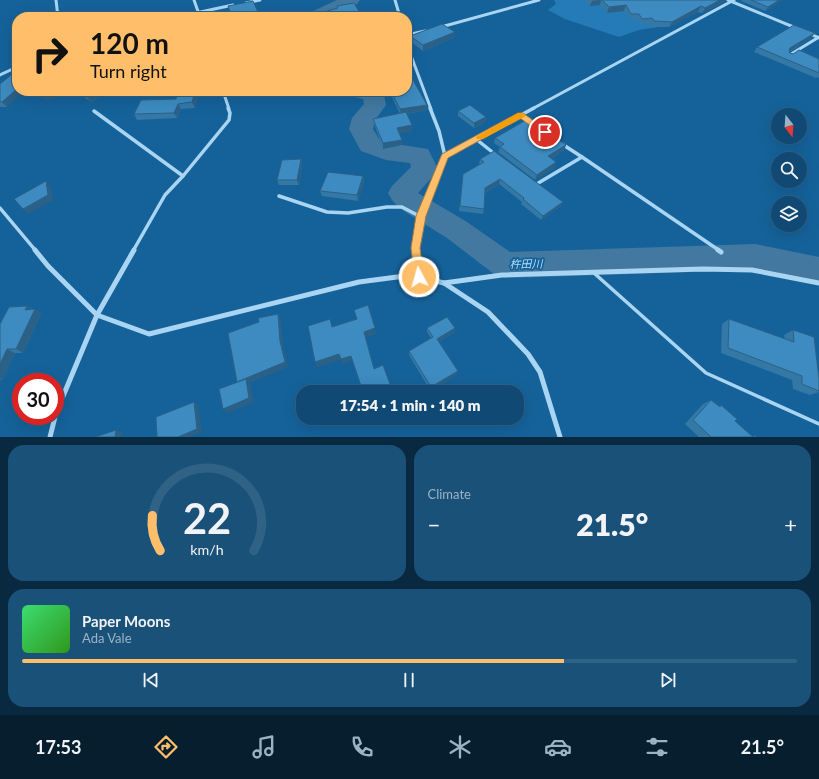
<!DOCTYPE html>
<meta charset="utf-8">
<style>
body{margin:0;font-family:Lato,"Noto Sans JP",sans-serif;background:#195179;color:#f1f3f6;height:100vh;display:flex;flex-direction:column;font-size:15px;white-space:nowrap}
*{box-sizing:border-box;margin:0}
p{font-size:13px;color:#9cb3c5}
.icon{flex:none;width:22px;height:22px;fill:none;stroke:currentColor;stroke-width:2;stroke-linecap:round;stroke-linejoin:round}
.map{position:relative;height:437px;overflow:hidden}
.details{display:flex;flex-direction:column;gap:8px;padding:8px;background:#092940;flex:1}
.details>*{flex:none}
.guide{position:absolute;left:12px;top:12px;width:400px;height:84px;border-radius:16px;box-shadow:0 4px 16px #0002,0 0 0 1px #306286;background:#ffbf6a;color:#111;overflow:hidden}
.needle{width:26px;rotate:163deg}
.controls{position:absolute;left:771px;top:108px;display:grid;gap:8px}
.controls a{display:grid;place-items:center;width:36px;height:36px;border-radius:50%;background:#104a74;box-shadow:0 4px 16px #0002,0 0 0 1px #306286;font-size:20px}
.speed{position:absolute;left:12px;top:373px;display:flex;gap:8px;font-size:20px;font-weight:700;text-align:center}
.speed>*{display:grid;place-content:center;width:52px;height:52px;border-radius:50%;background:#104a74;box-shadow:0 4px 16px #0002,0 0 0 1px #306286;line-height:1}
.speed .limit{border:6px solid #d22;background:#fff;color:#111}
.pin{position:absolute;display:grid;place-items:center;width:34px;height:34px;color:#fff;margin:-17px;border:2px solid #fff;border-radius:50%;box-shadow:0 1px 4px #0007}
.me{position:absolute;width:44px;margin:-22px;rotate:354deg;stroke-linejoin:round;filter:drop-shadow(0 0 3px #0008)}
.turn{display:flex;align-items:center;gap:14px;height:84px;padding:0 12px;font-size:18px}
.turn .icon{width:52px;height:52px;stroke-width:2.5}
.turn b{display:block;font-size:28px;line-height:34px}
.big{font-size:30px;font-weight:800;line-height:1.1}
.details .tile{flex:1;display:flex;flex-direction:column;justify-content:center;gap:6px;min-width:0;padding:0 14px;border-radius:16px;background:#195179}
.details .dial{align-items:center;gap:0}
.dial svg{height:104px;overflow:visible;fill:none;stroke:#306286;stroke-width:7;stroke-linecap:round;text-anchor:middle}
.dial text{fill:#f1f3f6;stroke:none}
.song{display:flex;align-items:center;gap:12px}
.cover{width:48px;height:48px;border-radius:6px;background:linear-gradient(135deg,hsl(140 70% 55%),hsl(110 70% 35%))}
.played{height:4px;border-radius:2px;background:linear-gradient(90deg,#ffbf6a 70%,#306286 70%)}
.keys{display:flex;justify-content:space-around;direction:ltr}
.heat{display:flex;justify-content:space-between;align-items:center;font-size:22px;direction:ltr}
.details .tiles{flex:1;display:grid;gap:8px;grid-template-columns:1fr 1fr}
.tile:last-child{grid-column:span 2}
.trip{position:absolute;left:296px;top:385px;width:228px;height:40px;border-radius:16px;background:#104a74;box-shadow:0 4px 16px #0002,0 0 0 1px #306286;font-weight:800;line-height:40px;text-align:center}
.tabs{display:flex;height:64px;justify-content:space-around;align-items:center;background:#061e2e;color:#9cb3c5}
.tabs .icon{width:28px;height:28px}
.tabs .active{color:#ffbf6a}
.tabs b{font-size:18px;color:#f1f3f6}
.map>svg:first-child{display:block}
.green{fill:#247bb7}
.lines{fill:none;stroke-linecap:round;stroke-linejoin:round}
.river{fill:#4379a0;fill-rule:evenodd}
.lane{stroke:#a9d5f3;stroke-width:3.5}
.street-far2{stroke:#a9d5f3;stroke-width:3}
.street-far1{stroke:#a9d5f3;stroke-width:3.5}
.street{stroke:#a9d5f3;stroke-width:5}
.wall{fill:#3478a6}
.shaded-wall{fill:#2b6187}
.building{fill:#3d8bc1;stroke:#2b6187}
.route{fill:#ffbf6a;stroke:#a67c45}
.slow{fill:#f59e0b}
.labels{text-anchor:middle;stroke-width:3.5;stroke-linejoin:round;paint-order:stroke}
.water-label{font-size:11px;font-style:italic;fill:#b5def9;stroke:#15629a}
</style>
<div class="map">
<svg width="819" height="437" viewBox="0 0 819 437">
<rect width="100%" height="100%" fill="#15629a"/>
<path class="green" d="M554,0h95l16,26 -26,4 -20,7 -54,-18 -17,-9 8,-6z"/>
<g class="lines">
<g class="river">
<path d="M337,0h23l-3,4 -28,13h-23l3,-4z"/>
<path d="M347,91h34l3,4 2,10 -11,15 -2,9 6,10 10,4 39,6 10,20 -4,6 -16,18 49,29 43,30 245,-8 64,13v26l-64,-13 -250,8 -11,-4 -47,-36 -48,-30 -7,-8 -4,-7 4,-7 19,-19 -1,-4 -24,-3 -25,-9 -12,-22 3,-11 12,-14 -1,-5 -13,-3z"/>
</g>
<path class="lane" d="M594,273l112,100 113,51"/>
<g class="street-far2">
<path d="M56,0l2,17"/>
<path d="M194,0l6,17"/>
<path d="M395,0l5,17"/>
<path d="M728,0l68,28"/>
<path d="M246,3l14,-3"/>
<path d="M177,17l56,-12"/>
<path d="M441,27l98,-27"/>
<path d="M808,33l11,5"/>
<path d="M407,35l18,-4"/>
<path d="M407,45l24,64"/>
<path d="M788,56l31,-19"/>
<path d="M0,75l17,-8"/>
<path d="M223,91l6,18"/>
<path d="M532,109l202,-109"/>
</g>
<g class="street-far1">
<path d="M94,111l89,65"/>
<path d="M521,115l21,14"/>
<path d="M476,139l20,16"/>
<path d="M445,156l89,-48"/>
<path d="M582,157l138,94"/>
<path d="M535,185l47,-28 -20,-13"/>
<path d="M279,196l48,16 21,1 39,-6h15l19,10"/>
<path d="M0,208l36,43"/>
<path d="M133,251l32,-56 18,-19 46,-56 1,-7 -2,-5"/>
<path d="M415,251l6,-34 24,-61 -6,-25 -9,-23"/>
</g>
<g class="street">
<path d="M35,250l13,16 49,49 52,19 210,-52 38,-5h22l25,6 44,29 40,42 12,18 20,65"/>
<path d="M415,250l4,27"/>
<path d="M718,250l3,2"/>
<path d="M444,283l58,-8 201,-6 49,1 67,13"/>
<path d="M50,437l6,-24 41,-98 37,-65"/>
</g>
</g>
<g class="wall">
<path d="M584,0h141l-1,2 -22,11 -4,-1 -29,15h-18l-2,-3h-9l-3,-5h-8l-5,-8 -17,2 -7,-8 -10,1z"/>
<path d="M742,0h41l-18,11 -24,-10z"/>
<path d="M337,6l25,11h-34l-1,-6 11,-3z"/>
<path d="M410,36l45,1 -32,14 -13,-10z"/>
<path d="M811,38l-22,14 1,1 29,6v19l-2,-1 -1,1 -62,-26 3,-5z"/>
<path d="M0,84l7,23h-7z"/>
<path d="M76,91h36l-21,11z"/>
<path d="M199,91l-4,17 -14,1 -4,9 -40,2 -3,-6 42,-15z"/>
<path d="M389,91h18l20,19 -20,4 5,17 -13,2 3,12 -19,4 -9,-25 -1,-5 27,-5z"/>
<path d="M458,111l28,6 -1,5 -11,6 -16,-12z"/>
<path d="M536,127l30,18 -2,5 -13,9 5,3 -2,6 -19,12 -37,-28 2,-5 -6,-4 1,-5z"/>
<path d="M301,159l1,6 -3,20h-20l-2,-5z"/>
<path d="M480,159l81,47 -20,14 -20,-16 1,-2 -23,-18 -14,9 -1,16 -1,5 -24,-3 4,-37 16,-9v-1z"/>
<path d="M363,176l1,6 -6,19 -36,-5 -2,-5z"/>
<path d="M27,306l6,3h2l6,5 -18,39h-8l-13,27h-2v-56z"/>
<path d="M729,319l56,20 -1,-4 9,-5 26,49v13l-9,3 -17,-6 -1,-9 -71,-27 1,-29z"/>
<path d="M427,328h28v4l-17,10 19,33 -27,15 -21,-35v-4l22,-13 -4,-6z"/>
<path d="M711,400l8,7 2,-2 14,16 17,16 3,-1 2,1h-58l-14,-13 18,-20z"/>
</g>
<g class="shaded-wall">
<path d="M598,0h3l-1,5 -10,1 2,-5z"/>
<path d="M720,0h5l-1,2 -22,11 3,-5z"/>
<path d="M779,0h4l-18,11 3,-4z"/>
<path d="M626,5l-2,6 -17,2 2,-6z"/>
<path d="M701,6l-3,6 -29,15 3,-5z"/>
<path d="M455,32v5l-32,14v-6z"/>
<path d="M815,33l-4,5 -25,15 4,-5z"/>
<path d="M17,89v2h8l-18,16 -5,-5z"/>
<path d="M56,91h14v2l-24,8 -5,-5z"/>
<path d="M99,91h13l-21,11 -4,-5z"/>
<path d="M195,91h4l-4,17 -3,-6z"/>
<path d="M178,104l3,5 -4,9 -3,-5z"/>
<path d="M427,105v5l-26,5 -1,-6z"/>
<path d="M486,117l-1,5 -11,6v-5z"/>
<path d="M412,125v6l-15,3v-6z"/>
<path d="M402,140v5l-19,4v-6z"/>
<path d="M566,145l-2,5 -18,12 2,-6z"/>
<path d="M301,159l1,6 -3,20 -2,-5z"/>
<path d="M556,162l-2,6 -19,12 2,-5z"/>
<path d="M363,176l1,6 -6,19 -1,-6z"/>
<path d="M500,179l-1,5 -15,9 1,-5z"/>
<path d="M46,181l5,6 2,13 -25,14 -5,-5z"/>
<path d="M563,202l-2,4 -20,14 2,-4z"/>
<path d="M27,306l7,4h-9z"/>
<path d="M35,309l6,5 -18,39 -7,-4z"/>
<path d="M278,314l3,5 2,27 5,21 -39,16 1,1 4,18 -26,11 -5,-4 18,-23 -4,-4 43,-41z"/>
<path d="M375,328l1,6 -11,4 -1,-6z"/>
<path d="M455,328v4l-19,11 1,-4z"/>
<path d="M7,349l8,4 -13,27 -2,-1v-15z"/>
<path d="M339,354l12,2 1,5 -10,3 -1,-4 -24,7 -2,-5z"/>
<path d="M458,371l-1,4 -27,15 1,-3z"/>
<path d="M194,402l4,3 4,27 -13,5h-11z"/>
<path d="M116,430l6,2v5h-7z"/>
</g>
<g class="building">
<path d="M602,0h118l-15,8 -4,-2 -29,16 -18,-1 -2,-3 -10,1 -3,-5h-8l-5,-9 -17,2z"/>
<path d="M751,0h28l-11,7z"/>
<path d="M253,1l7,16h-28l-4,-11z"/>
<path d="M354,3l8,14h-32l-3,-6 11,-3 -1,-2z"/>
<path d="M173,13l1,4h-18z"/>
<path d="M442,24l13,8 -32,13 -13,-9z"/>
<path d="M794,25l21,8 -25,15 -1,3 1,2 3,1 6,-4 20,9v14l-62,-26z"/>
<path d="M407,69l20,36 -27,4 -9,-18h16z"/>
<path d="M17,70v19l-15,13h-2v-18z"/>
<path d="M40,91h16l-15,5z"/>
<path d="M79,91h20l-12,6z"/>
<path d="M178,91h17l-3,11 -14,2 -4,9 -40,1 7,-14 35,-1z"/>
<path d="M470,105l16,12 -12,6 -16,-12z"/>
<path d="M406,112l6,13 -15,3 5,12 -19,3 -10,-24z"/>
<path d="M526,120l10,7 3,-1 27,19 -18,11 8,6 -19,13 -37,-28 4,-3 -9,-6z"/>
<path d="M494,151l69,51 -20,14 -20,-17 1,-1 -24,-19 -15,9 -1,21 -24,-3 3,-32 21,-12 -4,-3z"/>
<path d="M301,159l-4,21h-20l5,-20z"/>
<path d="M328,172l35,4 -6,19 -37,-4z"/>
<path d="M46,181l2,14 -25,14 -9,-10z"/>
<path d="M368,305l7,23 -11,4 10,37 9,-4 10,27h-30l-12,-36 -10,3 -2,-5 -24,8 -7,-36 22,-7 2,8 25,-8 -3,-9z"/>
<path d="M27,306l-2,4 10,-1 -19,40h-9l-7,15v-40l9,-17z"/>
<path d="M278,314l2,27 5,21 -48,20 -9,-49 31,-11 -1,-4z"/>
<path d="M447,317l8,11 -18,11 21,32 -27,16 -22,-36 24,-14 -6,-9z"/>
<path d="M729,319l65,23 -1,-12 21,7 5,42v12l-17,-7v-8l-74,-28z"/>
<path d="M246,379l3,19 -26,11 -4,-20z"/>
<path d="M711,400l9,7 1,-2 16,14 -2,2 18,16h-42l-18,-17z"/>
<path d="M194,402l3,27 -19,8h-21l-1,-20z"/>
<path d="M116,430l-1,7h-20z"/>
</g>
<path class="route" d="M518,113h5l26,19 -1,2h-6l-22,-16 -72,40 -22,58 -6,32 4,29 -2,3 -3,1 -4,-1 -4,-32 5,-32 26,-62z"/>
<path class="slow" d="M518,113h5l3,3 -43,23h-6l-1,-2z"/>
<g class="labels">
<g class="water-label">
<text transform="translate(526 264) rotate(-1)" y="4">杵田川</text>
</g>
</g>
</svg>
<div class="controls">
<a><svg class="needle" viewBox="-14 -14 28 28"><path d="M0-13l5 13h-10z" fill="#e53935"/><path d="M0 13l5-13h-10z" fill="#9cb3c5"/></svg></a>
<a><svg class="icon" aria-label="search" viewBox="0 0 24 24"><circle cx="10" cy="10" r="6"/><path d="M15 15l6 6"/></svg></a>
<a><svg class="icon" aria-label="layers" viewBox="0 0 24 24"><path d="M12 4l9 5-9 5-9-5zM3 14l9 5 9-5"/></svg></a>
</div>
<div class="speed"><div class="limit">30</div></div>
<div class="pin" style="left:545px;top:132px;background:#d93025"><svg class="icon" aria-label="arrive" viewBox="0 0 24 24"><path d="M6 21V4h12l-3 4 3 4H6"/></svg></div>
<svg class="me" style="left:419px;top:277px" viewBox="-20 -20 40 40"><circle r="17" fill="#ffbf6a" stroke="#fff" stroke-width="3"/><path d="M0-11L8 9 0 5-8 9z" fill="#fff"/></svg>
<div class="trip">17:54 · 1 min · 140 m</div>
<div class="guide">
<div class="turn"><svg class="icon" aria-label="right" viewBox="0 0 24 24"><path d="M7 20v-9h11M14 6l5 5-5 5"/></svg><div><b>120 m</b>Turn right</div></div>
</div>
</div>
<section class="details">
<div class="tiles">
<div class="tile dial"><svg viewBox="0 0 100 80">
<path d="M14 69A42 42 0 1 1 86 69"/>
<path d="M14 69A42 42 0 0 1 8 42" stroke="#ffbf6a"/>
<text x="50" y="56" font-size="32" font-weight="700">22</text>
<text x="50" y="72" font-size="11">km/h</text>
</svg></div>
<div class="tile"><p>Climate</p>
<div class="heat"><a>−</a><b class="big">21.5°</b><a>+</a></div>
</div>
<div class="tile">
<div class="song"><i class="cover"></i><div><b>Paper Moons</b><p>Ada Vale</p></div></div>
<div class="played"></div>
<div class="keys"><svg class="icon" aria-label="previous" viewBox="0 0 24 24"><path d="M18 5L8 12l10 7zM5 5v14"/></svg><svg class="icon" aria-label="pause" viewBox="0 0 24 24"><path d="M8 5v14M16 5v14"/></svg><svg class="icon" aria-label="next" viewBox="0 0 24 24"><path d="M6 5l10 7-10 7zM19 5v14"/></svg></div>
</div>
</div>
</section>
<nav class="tabs">
<b>17:53</b>
<svg class="icon active" aria-label="directions" viewBox="0 0 24 24"><path d="M12 3l9 9-9 9-9-9zM9 14v-3h6M13 9l2 2-2 2"/></svg>
<svg class="icon" aria-label="music" viewBox="0 0 24 24"><path d="M9 18V5l10-2v13"/><circle cx="6" cy="18" r="3"/><circle cx="16" cy="16" r="3"/></svg>
<svg class="icon" aria-label="phone" viewBox="0 0 24 24"><path d="M5 4h4l2 5-3 2q2 4 5 5l2-3 5 2v4C11 20 4 13 5 4z"/></svg>
<svg class="icon" aria-label="climate" viewBox="0 0 24 24"><path d="M12 3v18M4 7l16 10M4 17L20 7"/></svg>
<svg class="icon" aria-label="car" viewBox="0 0 24 24"><path d="M5 17H2v-5l4-1 3-4h7l3 4 3 1v5h-3M9 17h6M6 11h13"/><circle cx="7" cy="17" r="2"/><circle cx="17" cy="17" r="2"/></svg>
<svg class="icon" aria-label="filters" viewBox="0 0 24 24"><path d="M4 7h16M4 17h16"/><circle cx="9" cy="7" r="2"/><circle cx="15" cy="17" r="2"/></svg>
<b>21.5°</b>
</nav>
